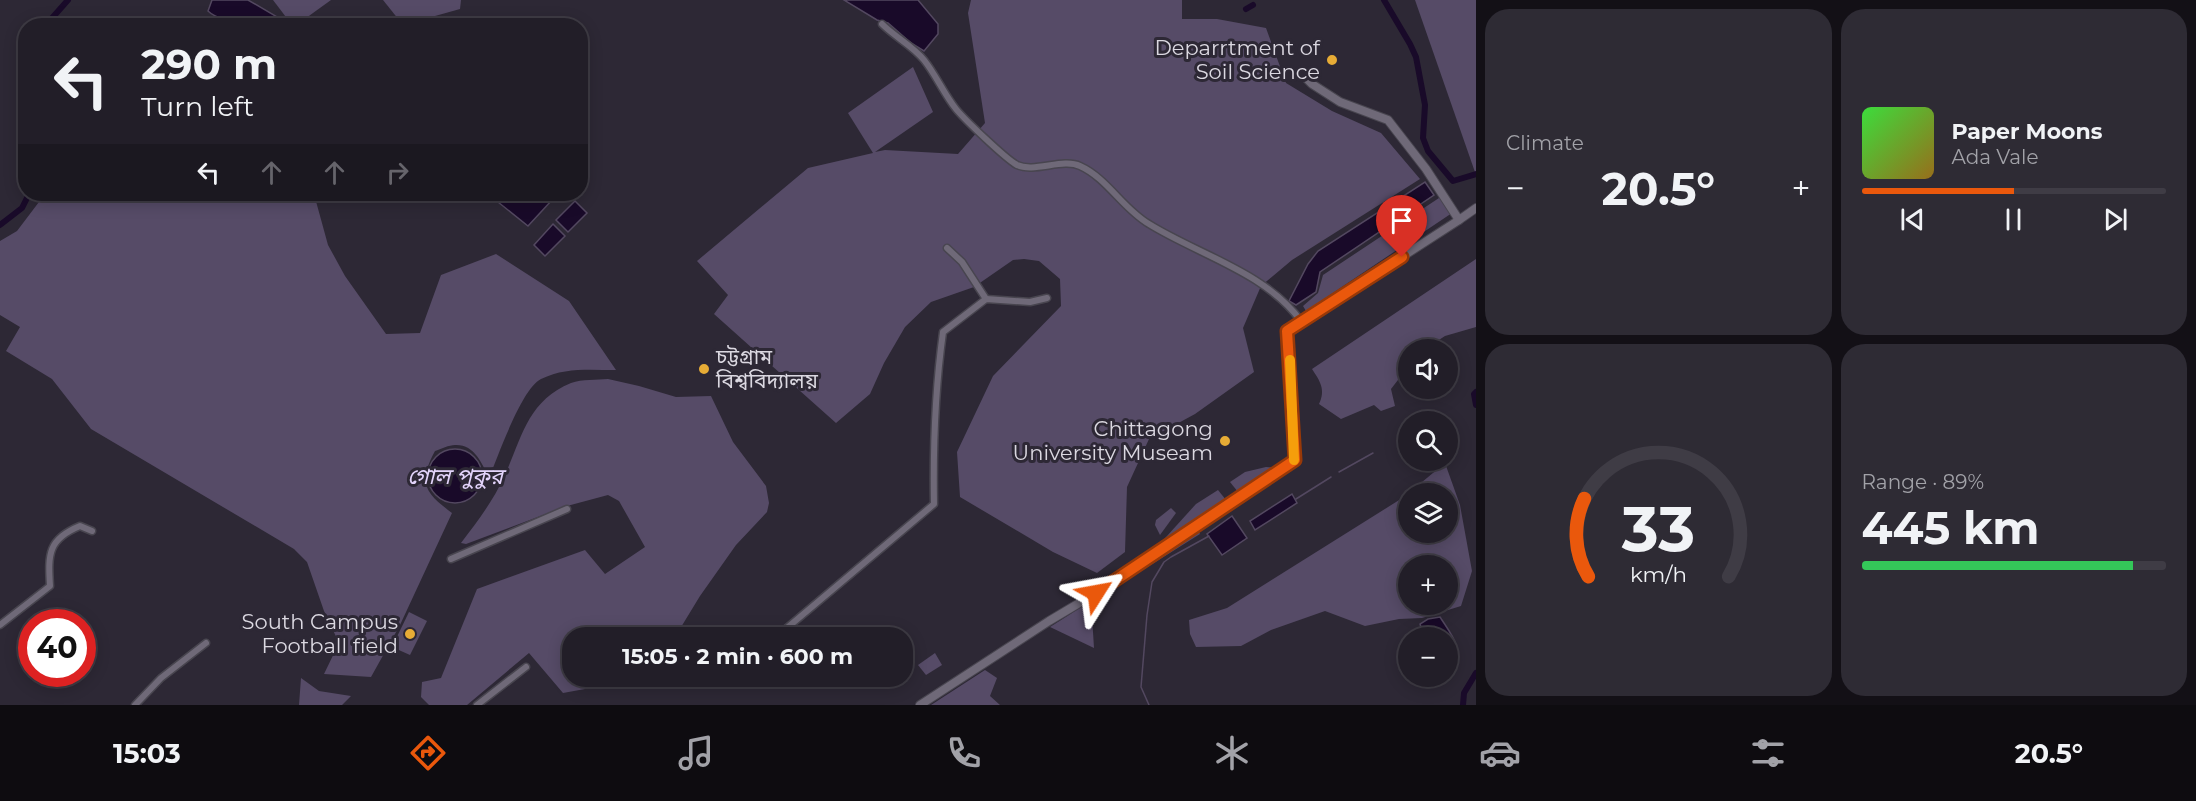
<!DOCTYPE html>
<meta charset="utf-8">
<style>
body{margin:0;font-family:Montserrat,"Noto Sans Bengali",sans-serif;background:#2e2b34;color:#f1f3f6;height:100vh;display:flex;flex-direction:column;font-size:22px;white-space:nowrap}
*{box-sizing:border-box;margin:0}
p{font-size:20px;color:#a2a2a8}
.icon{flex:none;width:33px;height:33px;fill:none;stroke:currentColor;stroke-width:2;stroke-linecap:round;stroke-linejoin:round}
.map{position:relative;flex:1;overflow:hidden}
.sheet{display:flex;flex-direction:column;gap:9px;padding:9px;background:#131016;width:720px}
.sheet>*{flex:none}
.guide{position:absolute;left:18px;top:18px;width:570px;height:183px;border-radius:24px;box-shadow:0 3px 15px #0003,0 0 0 2px #3f3c45;background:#221e28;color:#f1f3f6;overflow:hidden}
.controls{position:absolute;left:1398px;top:339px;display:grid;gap:12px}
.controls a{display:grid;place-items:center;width:60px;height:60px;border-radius:50%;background:#221e28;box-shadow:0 3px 15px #0003,0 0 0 2px #3f3c45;font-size:30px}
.speed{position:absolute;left:18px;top:609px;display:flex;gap:12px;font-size:30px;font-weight:700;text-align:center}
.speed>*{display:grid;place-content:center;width:78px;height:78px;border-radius:50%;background:#221e28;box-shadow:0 3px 15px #0003,0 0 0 2px #3f3c45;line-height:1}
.speed .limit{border:9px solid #d22;background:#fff;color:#111}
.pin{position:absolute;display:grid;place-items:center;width:51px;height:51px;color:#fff;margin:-62px -26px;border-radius:50% 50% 50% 0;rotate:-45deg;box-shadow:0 0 6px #0007}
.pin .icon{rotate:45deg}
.me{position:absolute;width:66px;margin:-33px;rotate:56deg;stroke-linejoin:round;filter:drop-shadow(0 0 4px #0008)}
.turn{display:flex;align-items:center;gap:21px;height:126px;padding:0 24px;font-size:27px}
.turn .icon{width:78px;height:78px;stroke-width:2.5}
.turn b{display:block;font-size:42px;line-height:51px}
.lanes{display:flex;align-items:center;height:57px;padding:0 24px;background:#0003;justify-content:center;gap:30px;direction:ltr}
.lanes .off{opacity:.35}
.big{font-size:45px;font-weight:700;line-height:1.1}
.sheet .tile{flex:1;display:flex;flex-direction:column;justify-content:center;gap:9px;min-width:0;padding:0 21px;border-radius:24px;background:#2e2b34}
.sheet .dial{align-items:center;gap:0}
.dial svg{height:156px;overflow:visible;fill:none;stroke:#3f3c45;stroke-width:7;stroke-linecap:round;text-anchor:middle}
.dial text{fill:#f1f3f6;stroke:none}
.song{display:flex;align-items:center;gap:18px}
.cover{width:72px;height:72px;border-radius:9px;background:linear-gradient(135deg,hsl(120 70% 55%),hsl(40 70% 35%))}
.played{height:6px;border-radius:3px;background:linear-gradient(90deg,#ea580c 50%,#3f3c45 50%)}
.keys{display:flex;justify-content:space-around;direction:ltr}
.heat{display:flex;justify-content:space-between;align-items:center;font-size:33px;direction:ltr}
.charge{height:9px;border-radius:4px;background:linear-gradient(90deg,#34c759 89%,#3f3c45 0)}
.sheet .tiles{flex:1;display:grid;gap:9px;grid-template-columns:repeat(2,1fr)}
.trip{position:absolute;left:562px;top:627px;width:351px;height:60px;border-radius:24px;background:#221e28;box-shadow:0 3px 15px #0003,0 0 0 2px #3f3c45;font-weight:700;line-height:60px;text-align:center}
.dock{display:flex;height:96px;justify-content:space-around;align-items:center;background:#0e0c10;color:#a2a2a8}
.dock .icon{width:42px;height:42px}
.dock .on{color:#ea580c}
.dock b{font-size:27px;color:#f1f3f6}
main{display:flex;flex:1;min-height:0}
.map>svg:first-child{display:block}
.green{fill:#564b67;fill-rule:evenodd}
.water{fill:#190a29;stroke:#534860;stroke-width:1.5}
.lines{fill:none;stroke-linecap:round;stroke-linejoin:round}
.stream{stroke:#534860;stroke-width:1.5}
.canal{stroke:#190a29;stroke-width:6}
.minor-casing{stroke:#48454f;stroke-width:9}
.tertiary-casing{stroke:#48454f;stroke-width:10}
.minor{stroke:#6f6978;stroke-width:6}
.tertiary{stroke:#6f6978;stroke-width:8}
.route-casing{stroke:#983908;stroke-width:15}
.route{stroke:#ea580c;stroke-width:10}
.slow{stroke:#f59e0b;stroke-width:10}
.poi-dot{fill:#e7ac36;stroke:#2d2835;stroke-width:2}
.labels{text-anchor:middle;stroke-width:6;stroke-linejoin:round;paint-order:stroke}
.poi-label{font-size:21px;fill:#dbd8e1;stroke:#2d2835;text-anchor:end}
.water-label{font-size:22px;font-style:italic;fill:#e3d4fb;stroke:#2d2835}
</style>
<main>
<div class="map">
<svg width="1476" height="705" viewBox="0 0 1476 705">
<rect width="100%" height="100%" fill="#2d2835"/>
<g class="green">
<path d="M273,0h58l-36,26 -3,-1z"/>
<path d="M383,0h78l-1,9 -57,16z"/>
<path d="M971,0h211v19h35l49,9 20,55 46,28 49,22 39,46 -128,81 -31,26 -18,42 11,44 -59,42 -46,25 -22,48 -2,65 -28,21 -44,-21 -93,-55 -3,-45 36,-76 68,-70 -1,-27 -21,-18 -15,-2 -11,1 -39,27 -43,15 -26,25 -21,36 -14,31 -34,29 -122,-109 14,-19 -31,-34 111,-93 65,-15 -25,-40 65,-46 20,45 -58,40 10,-2 73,4 27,-31 -17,-110z"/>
<path d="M1415,0h61v175z"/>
<path d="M45,194h269l14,51 17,31 41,58 34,-1 21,-58 55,-21 73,47 47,69c-26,0 -51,-3 -75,9 -19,9 -43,77 -52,99 -7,-15 -15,-34 -34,-33 -6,0 -14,4 -20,6 -17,32 -11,41 17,62l-52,112 -29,52 -47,-3 15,-31 -15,-32 -17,-49 -13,-13 -203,-120 -39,-50 -46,-28 14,-24 -20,-12v-74l17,-10z"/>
<path d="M1442,196l10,17 -146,98 -3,-5 15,-13 5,-18z"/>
<path d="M1476,259v68l-31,9 -20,13 -17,1v17l-17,22 4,17 -14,5 -7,-6 -33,14 -22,-15c7,-14 1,-23 -7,-35z"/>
<path d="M608,379l31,7 37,11 35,-1 22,46 33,44 3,17 -2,9 -31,33 -36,51 -25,41 -102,1v38l50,1 -16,8 -44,8 -34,-40 -62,52h-38l-8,-8 1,-15 19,-4 36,-89 108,-39 20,24 40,-27 -26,-46 -11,-6 -41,11 -101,38 -5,-1c16,-21 32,-42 43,-66 18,-39 23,-76 67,-94 11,-4 26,-3 37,-4z"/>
<path d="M1445,463l15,42 12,66 -11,35 -39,12 -23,1 -34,7 -40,-15 -54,19 -30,16 -45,1 -6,-13 -1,-14 38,-12 177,-111zM1408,494h40v38h-40zM1408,566h40v38h-40z"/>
<path d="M1266,467l10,1 -38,24 -8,-10 15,-10z"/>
<path d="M1218,490l8,10 -69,47 39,-43z"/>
<path d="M1171,508l5,5 -16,22 -5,-10 1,-5z"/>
<path d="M1197,528l3,6 -62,39 -2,-5z"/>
<path d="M1091,601l3,47 -44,-21z"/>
<path d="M409,612l18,9 -17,34 -18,-8z"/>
<path d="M935,653l7,12 -16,10 -8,-10z"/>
<path d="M985,670l12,8 -7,18 10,9h-69z"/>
<path d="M301,678l18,13 32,5 -9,9h-43z"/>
</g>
<g class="water">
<path d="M212,0h36l31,18 8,7h-50c-10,-6 -21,-6 -29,-14z"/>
<path d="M844,0h74l20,24v10l-14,17 -13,-8 -23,-20 -11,-3z"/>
<path d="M1425,182l9,13 -114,77 -4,20 -20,13 -7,-4 19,-37 10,-13z"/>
<path d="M488,194h57l7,6 -24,26z"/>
<path d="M575,201l12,12 -19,19 -12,-12z"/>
<path d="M553,224l12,12 -20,20 -11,-11z"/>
<circle cx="455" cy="476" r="27"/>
<path d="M1292,494l5,9 -42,27 -5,-9z"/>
<path d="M1232,516l15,22 -25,17 -15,-21z"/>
<path d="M1440,617c10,16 26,33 12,52l-4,-2v-29l-24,-1 -4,-13 8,-5z"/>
</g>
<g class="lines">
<g class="stream">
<path d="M1339,472l34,-19"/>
<path d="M1296,499l35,-22"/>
<path d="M1149,705l-8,-18 6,-72 5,-33 12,-20 7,-5 38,-21"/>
</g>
<g class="canal">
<path d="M1384,0l26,44 6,13 9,48 -2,33 5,13 25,30 23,-7"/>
<path d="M1246,9l7,-4"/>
<path d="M45,26l23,-26"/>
<path d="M0,225l22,-17 7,-14"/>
<path d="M1476,392l-2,2 2,11"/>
<path d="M1463,705l1,-12 12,-20"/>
</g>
<defs>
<g id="minor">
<path d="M882,24c13,13 31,22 42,36 12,15 20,34 32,49 9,11 50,50 61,56 17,8 46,-7 63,1 27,12 43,43 69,58 50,31 116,48 152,97"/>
<path d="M947,248l15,14 24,37"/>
<path d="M451,559l116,-50"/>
<path d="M0,625l50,-39c-2,-32 -2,-47 30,-60l12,5"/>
<path d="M775,638l159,-134c-1,-58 1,-114 9,-172l43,-33 44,3 17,-4"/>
<path d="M135,705l26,-27 45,-35"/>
<path d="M477,705l49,-38"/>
</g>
<g id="tertiary">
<path d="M1307,79l5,5 28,18 48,18 38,49 33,51"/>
<path d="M920,705l129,-84 47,-28 199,-133 -8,-129 172,-111 17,-12"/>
</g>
</defs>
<use href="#minor" class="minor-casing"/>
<use href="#tertiary" class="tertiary-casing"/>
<use href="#minor" class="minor"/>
<use href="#tertiary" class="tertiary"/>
</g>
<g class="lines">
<defs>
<path id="route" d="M1096,593l199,-133 -8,-129 115,-74"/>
</defs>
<use href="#route" class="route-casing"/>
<use href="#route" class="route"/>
<path class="slow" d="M1290,360l4,100"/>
</g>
<g class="poi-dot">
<circle cx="1332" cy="60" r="6"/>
<circle cx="704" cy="369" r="6"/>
<circle cx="1225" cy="441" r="6"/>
<circle cx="410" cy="634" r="6"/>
</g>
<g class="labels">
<g class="poi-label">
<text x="1320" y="55">Deparrtment of<tspan x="1320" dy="24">Soil Science</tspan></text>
<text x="716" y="364" text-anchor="start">চট্টগ্রাম<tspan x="716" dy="24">বিশ্ববিদ্যালয়</tspan></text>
<text x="1213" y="436">Chittagong<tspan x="1213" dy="24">University Museam</tspan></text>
<text x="398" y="629">South Campus<tspan x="398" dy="24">Football field</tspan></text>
</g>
<g class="water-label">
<text x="455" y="484">গোল পুকুর</text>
</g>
</g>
</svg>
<div class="controls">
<a><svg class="icon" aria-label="sound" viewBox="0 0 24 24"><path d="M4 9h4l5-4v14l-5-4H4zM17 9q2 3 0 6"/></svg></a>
<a><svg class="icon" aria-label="search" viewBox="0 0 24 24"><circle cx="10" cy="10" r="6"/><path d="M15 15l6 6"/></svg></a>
<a><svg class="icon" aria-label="layers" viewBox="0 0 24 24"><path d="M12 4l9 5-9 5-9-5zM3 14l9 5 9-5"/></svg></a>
<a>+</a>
<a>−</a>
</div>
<div class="speed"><div class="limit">40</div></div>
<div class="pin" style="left:1402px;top:257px;background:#d93025"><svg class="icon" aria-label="arrive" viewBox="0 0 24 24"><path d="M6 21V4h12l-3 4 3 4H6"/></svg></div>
<svg class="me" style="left:1096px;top:593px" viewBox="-20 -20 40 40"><path d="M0-17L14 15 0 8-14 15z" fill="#ea580c" stroke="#fff" stroke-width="4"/></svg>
<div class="trip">15:05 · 2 min · 600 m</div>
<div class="guide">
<div class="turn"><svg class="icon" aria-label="left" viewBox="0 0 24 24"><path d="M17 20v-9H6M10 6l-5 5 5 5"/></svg><div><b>290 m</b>Turn left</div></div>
<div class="lanes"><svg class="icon" aria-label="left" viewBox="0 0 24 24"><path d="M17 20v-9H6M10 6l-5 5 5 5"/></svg><svg class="icon off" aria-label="ahead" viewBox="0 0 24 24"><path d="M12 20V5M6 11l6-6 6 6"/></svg><svg class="icon off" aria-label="ahead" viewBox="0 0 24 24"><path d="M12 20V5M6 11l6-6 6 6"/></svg><svg class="icon off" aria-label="right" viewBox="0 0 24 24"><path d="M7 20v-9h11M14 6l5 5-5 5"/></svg></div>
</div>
</div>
<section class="sheet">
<div class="tiles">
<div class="tile"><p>Climate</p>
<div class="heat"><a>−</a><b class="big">20.5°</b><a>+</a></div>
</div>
<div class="tile">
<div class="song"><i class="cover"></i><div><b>Paper Moons</b><p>Ada Vale</p></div></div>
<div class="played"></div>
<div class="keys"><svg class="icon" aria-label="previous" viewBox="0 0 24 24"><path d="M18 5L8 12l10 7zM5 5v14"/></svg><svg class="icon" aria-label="pause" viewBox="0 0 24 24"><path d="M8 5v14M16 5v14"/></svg><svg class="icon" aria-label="next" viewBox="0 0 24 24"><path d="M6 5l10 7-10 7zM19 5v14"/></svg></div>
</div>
<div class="tile dial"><svg viewBox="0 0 100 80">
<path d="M14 69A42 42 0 1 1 86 69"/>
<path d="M14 69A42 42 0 0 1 12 29" stroke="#ea580c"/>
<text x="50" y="56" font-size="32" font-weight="700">33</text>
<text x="50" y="72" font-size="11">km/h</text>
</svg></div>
<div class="tile"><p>Range · 89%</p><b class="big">445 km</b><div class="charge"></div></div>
</div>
</section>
</main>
<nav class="dock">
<b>15:03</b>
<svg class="icon on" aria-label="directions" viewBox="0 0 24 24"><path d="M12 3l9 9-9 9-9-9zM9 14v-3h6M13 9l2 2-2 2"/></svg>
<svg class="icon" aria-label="music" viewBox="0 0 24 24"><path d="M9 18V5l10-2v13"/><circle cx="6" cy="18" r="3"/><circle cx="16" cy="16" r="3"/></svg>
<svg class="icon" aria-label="phone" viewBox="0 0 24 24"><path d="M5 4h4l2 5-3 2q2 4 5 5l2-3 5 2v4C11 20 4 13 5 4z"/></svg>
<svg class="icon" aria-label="climate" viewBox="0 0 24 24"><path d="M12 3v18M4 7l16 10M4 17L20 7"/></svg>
<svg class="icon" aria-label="car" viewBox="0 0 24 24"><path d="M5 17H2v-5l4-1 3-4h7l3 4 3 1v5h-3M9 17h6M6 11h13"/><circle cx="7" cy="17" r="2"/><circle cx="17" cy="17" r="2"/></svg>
<svg class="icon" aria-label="filters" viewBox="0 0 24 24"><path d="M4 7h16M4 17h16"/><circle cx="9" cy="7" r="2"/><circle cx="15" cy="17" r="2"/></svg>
<b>20.5°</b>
</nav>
